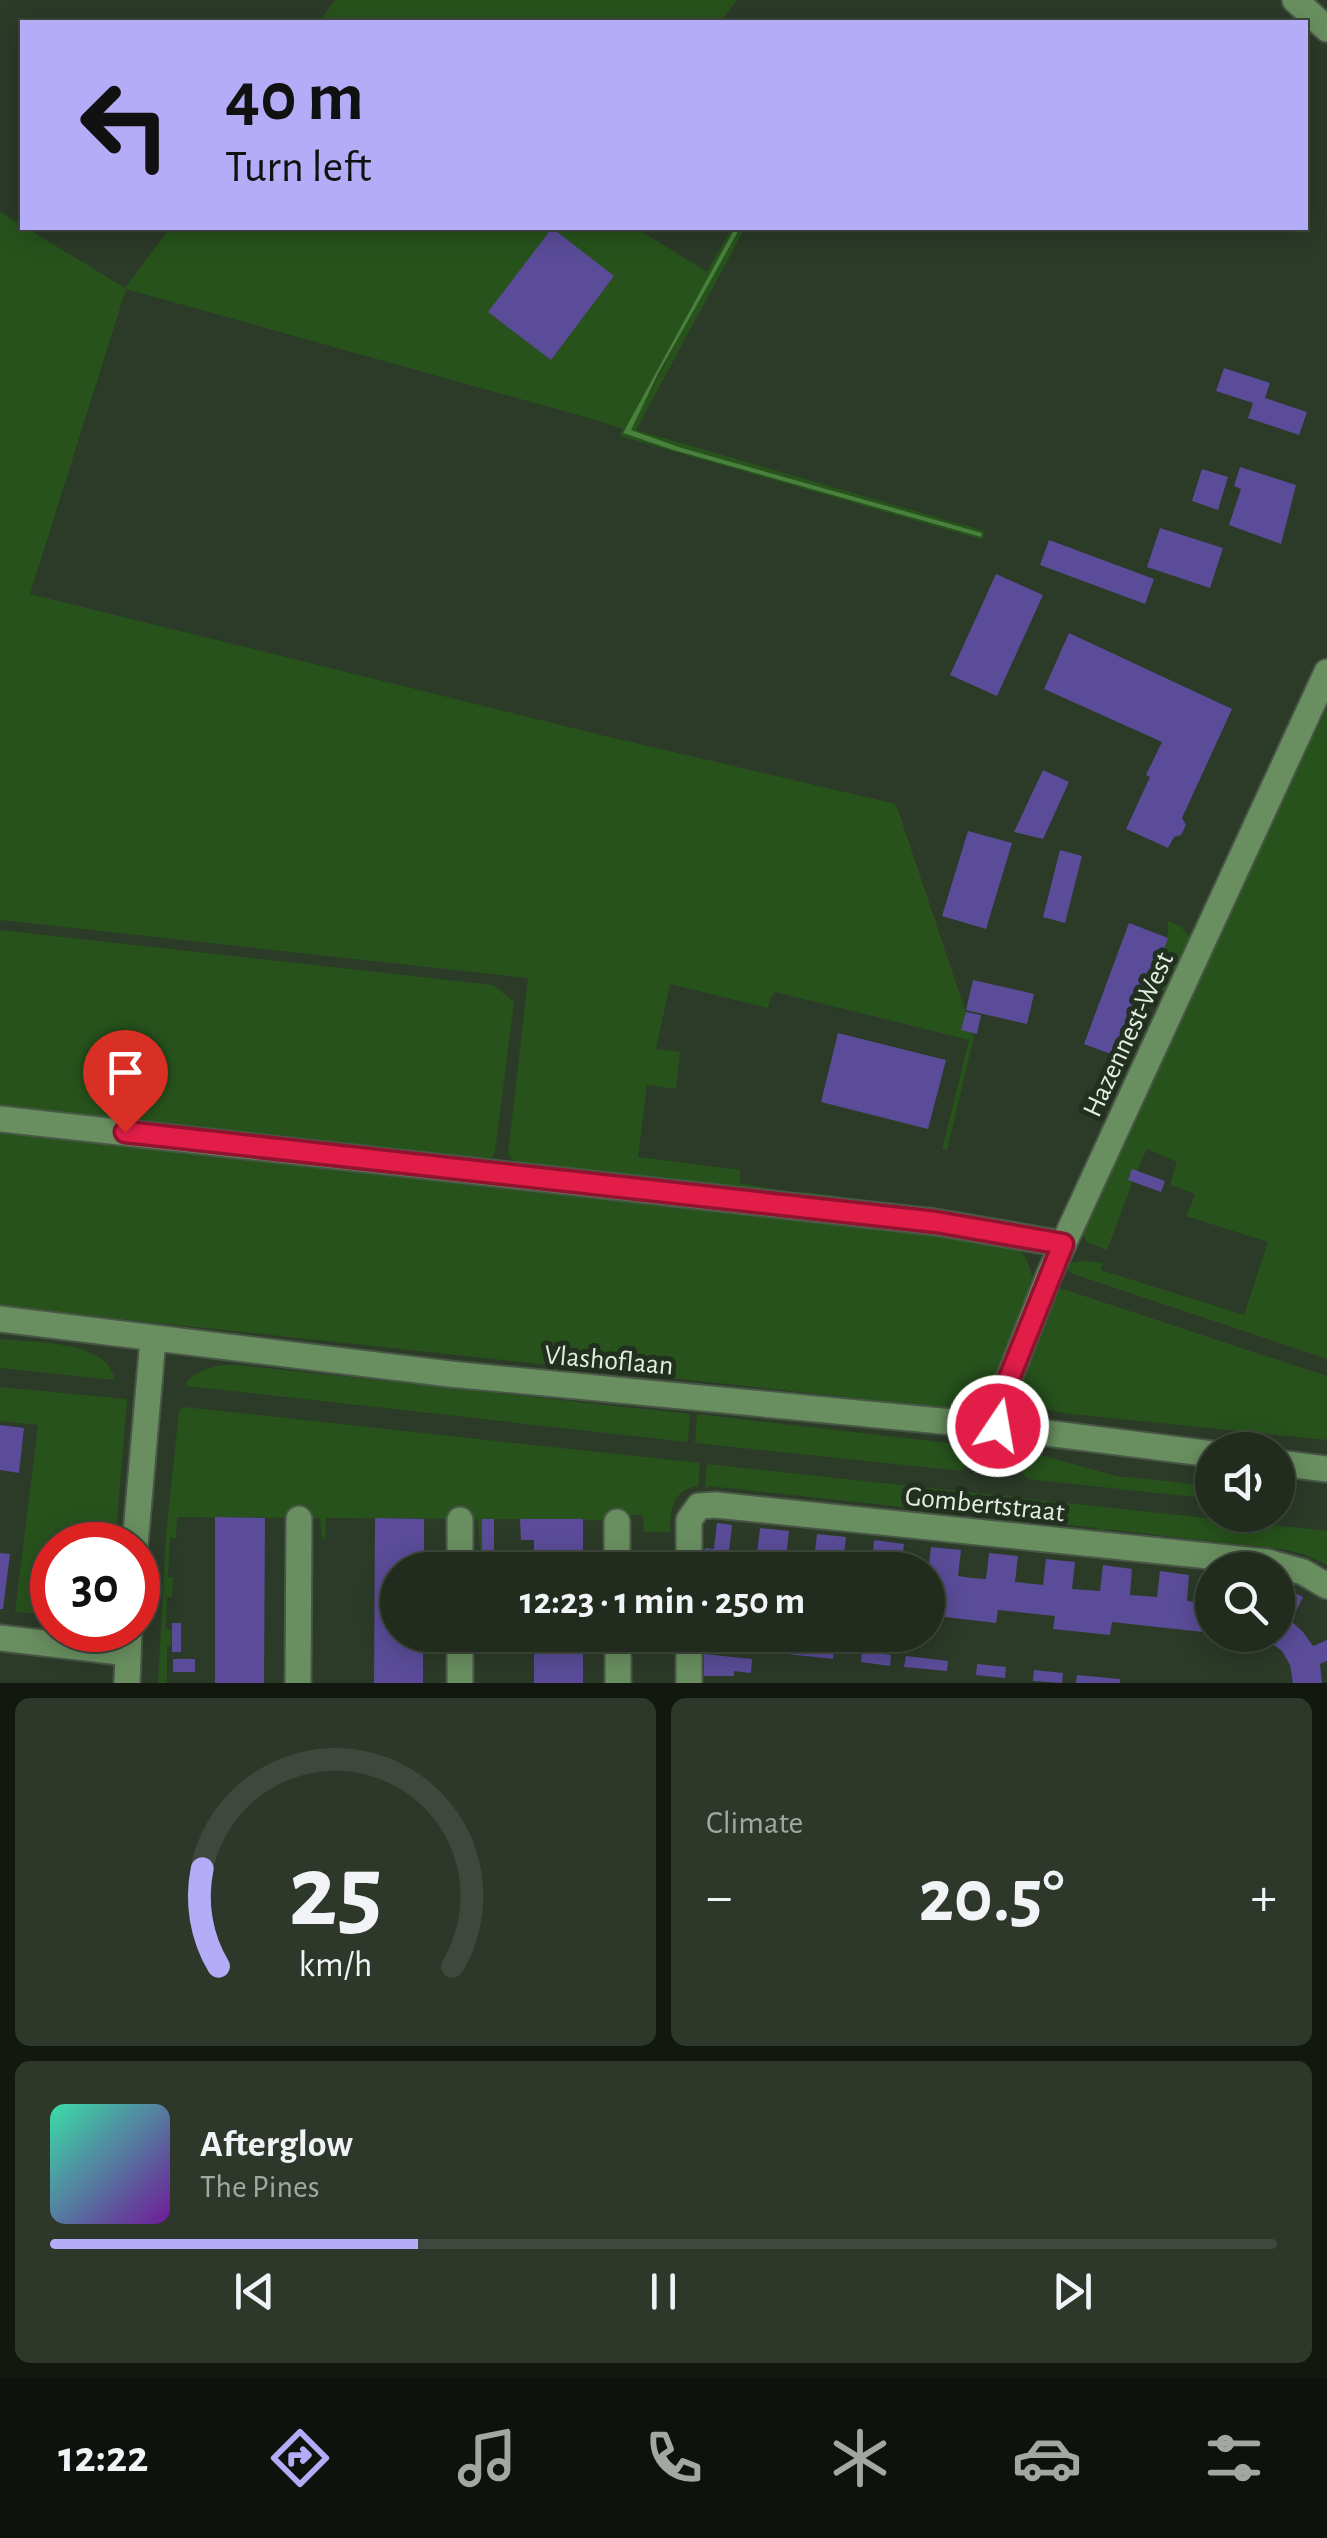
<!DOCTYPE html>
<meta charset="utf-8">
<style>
body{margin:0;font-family:"Alegreya Sans",sans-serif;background:#2d382b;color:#f1f3f6;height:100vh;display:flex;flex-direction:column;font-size:38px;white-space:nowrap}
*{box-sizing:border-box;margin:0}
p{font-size:32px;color:#a2a7a4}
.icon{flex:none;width:55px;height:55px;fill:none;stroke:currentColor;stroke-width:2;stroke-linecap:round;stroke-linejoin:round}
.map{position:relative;height:1683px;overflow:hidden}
.drawer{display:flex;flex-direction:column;gap:15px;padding:15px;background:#121810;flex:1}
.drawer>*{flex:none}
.guide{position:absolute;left:20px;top:20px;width:1288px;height:210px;border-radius:0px;box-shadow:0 5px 25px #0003,0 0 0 2px #3e483c;background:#b5acf8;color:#111;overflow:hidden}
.controls{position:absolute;left:1195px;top:1432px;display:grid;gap:20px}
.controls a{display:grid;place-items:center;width:100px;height:100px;border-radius:50%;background:#212c1e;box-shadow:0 5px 25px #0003,0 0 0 2px #3e483c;font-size:50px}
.speed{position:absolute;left:30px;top:1522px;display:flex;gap:20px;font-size:50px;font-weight:700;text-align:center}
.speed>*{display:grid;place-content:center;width:130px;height:130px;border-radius:50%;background:#212c1e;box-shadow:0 5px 25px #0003,0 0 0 2px #3e483c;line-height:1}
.speed .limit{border:15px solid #d22;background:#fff;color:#111}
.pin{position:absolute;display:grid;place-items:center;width:85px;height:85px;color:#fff;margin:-102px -42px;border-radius:50% 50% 50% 0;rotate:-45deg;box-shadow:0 0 10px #0007}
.pin .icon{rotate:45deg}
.me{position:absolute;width:110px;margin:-55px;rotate:12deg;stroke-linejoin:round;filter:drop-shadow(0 0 8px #0008)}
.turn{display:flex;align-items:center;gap:35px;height:210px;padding:0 40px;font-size:45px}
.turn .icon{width:130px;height:130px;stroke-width:2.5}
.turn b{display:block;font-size:70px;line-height:85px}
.big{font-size:75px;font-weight:700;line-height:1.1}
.drawer .tile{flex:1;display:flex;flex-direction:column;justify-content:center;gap:15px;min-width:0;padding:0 35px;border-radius:15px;background:#2d382b}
.drawer .dial{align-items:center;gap:0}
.dial svg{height:260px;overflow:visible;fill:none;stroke:#3e483c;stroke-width:7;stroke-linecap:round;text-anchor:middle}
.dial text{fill:#f1f3f6;stroke:none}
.song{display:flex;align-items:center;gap:30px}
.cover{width:120px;height:120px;border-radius:15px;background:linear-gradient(135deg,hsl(160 70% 55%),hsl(280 70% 35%))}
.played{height:10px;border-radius:5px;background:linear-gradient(90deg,#b5acf8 30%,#3e483c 30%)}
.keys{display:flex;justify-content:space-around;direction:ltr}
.heat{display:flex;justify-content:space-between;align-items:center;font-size:55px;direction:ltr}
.drawer .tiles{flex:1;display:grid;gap:15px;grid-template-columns:1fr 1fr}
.tile:last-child{grid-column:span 2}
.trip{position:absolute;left:380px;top:1552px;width:565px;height:100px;border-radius:50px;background:#212c1e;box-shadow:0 5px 25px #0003,0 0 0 2px #3e483c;font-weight:700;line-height:100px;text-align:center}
.tabs{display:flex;height:160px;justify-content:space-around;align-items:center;background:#0d120c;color:#a2a7a4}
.tabs .icon{width:70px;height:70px}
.tabs .selected{color:#b5acf8}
.tabs b{font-size:45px;color:#f1f3f6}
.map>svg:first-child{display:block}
.green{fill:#27521c}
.water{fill:#48813b}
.building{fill:#5a4c98}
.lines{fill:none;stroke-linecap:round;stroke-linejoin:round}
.minor-casing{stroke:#495746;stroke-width:29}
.minor{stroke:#698f60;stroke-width:25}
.route-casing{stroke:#92132f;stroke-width:25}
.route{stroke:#e11d48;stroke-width:18}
.labels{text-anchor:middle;stroke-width:10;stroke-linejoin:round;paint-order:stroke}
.street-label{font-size:28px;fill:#e4ede2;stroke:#22301f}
</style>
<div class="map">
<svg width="1327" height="1683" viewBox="0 0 1327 1683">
<rect width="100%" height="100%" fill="#2c3a28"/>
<g class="green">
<path d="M335,0h402l-17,22h-401z"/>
<path d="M0,212l125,76 45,-60h466l71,44 25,-44h3l-112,205 47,16 311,88 1,-4 -300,-85 -52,-18 80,-152 30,-50h5l-109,202 349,101 -2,9 -363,-104 3,-7 -24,-8 -473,-132 -96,305 571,141 295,69 78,233 -27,113 -5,-1 27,-109 -194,-48 -5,7 -2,9 -98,-24 -14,65 24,3 -4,37 -29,-4 -9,72 102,13v13l62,11 1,-2 39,4 -1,8 -321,-35 -12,-15 20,-176 -528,-58z"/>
<path d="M1327,709v650l-254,-85 -5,-4 -2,-6 18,-3 19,2 -2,7 143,45 24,-73 -82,-26 9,-22 -25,-9 7,-23 -30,-13 -10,22 -5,-1 -4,9 5,2 -26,69 -20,-8 -8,-12 214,-473 10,1 8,-17 -4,-5 6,1z"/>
<path d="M1168,921l12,5 10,11 -25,59 -16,-6 19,-52z"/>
<path d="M0,930l493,55 21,17 -19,150 -8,13 -487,-53z"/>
<path d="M0,1130l1015,113 11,15 9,27 -44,100 -18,17 -24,6 -949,-102z"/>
<path d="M1063,1289l264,87v64l-265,-27 -14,-3 -16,-12 -8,-17 -1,-13 32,-77z"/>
<path d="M0,1339c33,4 107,0 115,41l-115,-12z"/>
<path d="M220,1365h17l453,49 -2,28 -501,-56v-5l14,-10z"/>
<path d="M0,1387l127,12 -12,146h-63v70l-37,-3 23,-187 -38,-4z"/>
<path d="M184,1407l516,56 -2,25 -2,-2c-24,5 -26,24 -26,46h-26l-1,-17h-37l-1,5 -122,-1v41h-4v3h-6v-8l7,-3 -2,-33 -152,-1 -1,21h-3l-2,-21 -143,-1 -1,21h-6l-2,39 5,1 -1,19h-5l-1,32 6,1 -1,15 -4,1v37h-9l8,-148 13,-124z"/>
<path d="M697,1414l277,32v13l-13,12 -266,-28z"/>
<path d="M1016,1451l17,2 83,23 96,10v13l-184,-20 -11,-12z"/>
<path d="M707,1464l620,67v34l-23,-11 -23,-5 -177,-20 -1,3 -6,-1v-3l-388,-42 -1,3 -3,-1z"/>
</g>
<path class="water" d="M735,228h5l-82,146 -27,56 51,18 300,85 -1,4 -311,-88 -47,-16z"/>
<g class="building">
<path d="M552,228l62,48 -63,84 -63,-48z"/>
<path d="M1224,368l46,15 -5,15 42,14 -8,23 -51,-17 5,-15 -37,-12z"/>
<path d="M1240,467l56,18 -15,59 -52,-19 12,-36 -7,-3z"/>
<path d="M1202,469l26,8 -10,33 -26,-9z"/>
<path d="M1160,528l63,20 -13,40 -63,-21z"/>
<path d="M1049,540l105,39 -9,25 -105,-39z"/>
<path d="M996,574l47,21 -46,101 -47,-21z"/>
<path d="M1069,633l163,76 -50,109 4,7 -5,10 -7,2 -6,11 -42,-19 24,-52 -4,-2 16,-33 -118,-53z"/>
<path d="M1043,770l26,12 -26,57 -29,-7z"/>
<path d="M968,831l44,12 -26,86 -44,-13z"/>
<path d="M1060,850l22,6 -17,67 -22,-6z"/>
<path d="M1129,923l39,15 -44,121 -40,-15z"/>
<path d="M973,980l61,14 -7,30 -61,-14z"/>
<path d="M966,1012l15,3 -4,19 -16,-4z"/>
<path d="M838,1033l108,27 -18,69 -107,-27z"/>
<path d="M1132,1169l33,12 -4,11 -33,-12z"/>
<path d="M0,1425l24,3 -5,45 -19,-3z"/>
<path d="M215,1517l50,1 -1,165h-49z"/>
<path d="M375,1518l49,1v51h-26v65h25v48h-49z"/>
<path d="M482,1519h12v40h-3v11h-12v-10h3z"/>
<path d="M520,1519h63v51h-49v-30h-13z"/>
<path d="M717,1523l15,2 -3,26 14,2 14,1 3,-26 29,3 -3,26 14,2 14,1 3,-26 29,3 -3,26 29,4 2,-27 30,4 -3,26h-196v-22l9,1z"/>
<path d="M931,1547l30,3 -3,26 14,2 14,1 3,-26 29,3 -3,26 28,3 3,-26 29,3 -3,27 28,2 3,-26 29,4 -2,26 14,1 13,1 3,-26 29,4 -2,26 25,3v29l-100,-11 -2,13 -57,-6 2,-13 -57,-6 -2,13 -68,-8v-42z"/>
<path d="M0,1553l10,1 -7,55h-3z"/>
<path d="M1286,1589l17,8 -12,24 12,11 10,14 14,-6v21l-7,3 2,19h-29l-3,-18 -8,-14 -12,-9 -18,-6 26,-1v-29z"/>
<rect x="172" y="1623" width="9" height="29"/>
<rect x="534" y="1635" width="49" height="48"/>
<path d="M704,1635h31l-1,3 100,11 -1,10 -129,-14z"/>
<path d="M862,1651l29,4 -1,11 -29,-4z"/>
<path d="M704,1654l48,5 -1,14 -17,-2v5h-30z"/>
<path d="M906,1656l42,5 -1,10 -43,-4z"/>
<rect x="173" y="1659" width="22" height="13"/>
<path d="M977,1664l29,3 -1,11 -29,-3z"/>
<path d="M1034,1670l29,3 -1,10 -29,-2z"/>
<path d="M1077,1675l43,4v4h-44z"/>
</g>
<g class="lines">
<defs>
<g id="minor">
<path d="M1295,0l32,29"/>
<path d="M0,1119l935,103 128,22"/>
<path d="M0,1319l450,55 533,51 229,29"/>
<path d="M998,1426l6,-35 46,-118 277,-601"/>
<path d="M1278,1463l49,6"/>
<path d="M460,1520v50"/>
<path d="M617,1522v48"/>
<path d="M135,1545l18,-206"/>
<path d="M689,1570v-50l10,-14 17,-1 551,57 36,10 24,14"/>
<path d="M460,1635v48"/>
<path d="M618,1635v48"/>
<path d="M689,1635v48"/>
<path d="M0,1638l128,15"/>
<path d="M127,1683l2,-53"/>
<path d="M298,1683l1,-164"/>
</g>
</defs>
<use href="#minor" class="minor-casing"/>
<use href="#minor" class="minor"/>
</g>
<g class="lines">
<defs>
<path id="route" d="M125,1132l811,90 127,22 -59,147 -6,35"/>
</defs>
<use href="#route" class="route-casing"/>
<use href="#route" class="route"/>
</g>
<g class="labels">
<g class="street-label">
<text transform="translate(1127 1034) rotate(-65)" y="10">Hazennest-West</text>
<text transform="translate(609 1359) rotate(5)" y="10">Vlashoflaan</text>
<text transform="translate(985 1503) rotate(6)" y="10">Gombertstraat</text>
</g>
</g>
</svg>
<div class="controls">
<a><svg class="icon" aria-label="sound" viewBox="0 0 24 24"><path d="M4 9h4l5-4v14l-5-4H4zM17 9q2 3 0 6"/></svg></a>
<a><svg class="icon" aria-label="search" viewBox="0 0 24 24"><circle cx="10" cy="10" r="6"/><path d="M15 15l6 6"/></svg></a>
</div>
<div class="speed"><div class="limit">30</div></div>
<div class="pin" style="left:125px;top:1132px;background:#d93025"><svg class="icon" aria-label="arrive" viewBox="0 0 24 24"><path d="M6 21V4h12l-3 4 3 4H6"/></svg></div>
<svg class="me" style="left:998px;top:1426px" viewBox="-20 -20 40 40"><circle r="17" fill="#e11d48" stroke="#fff" stroke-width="3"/><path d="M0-11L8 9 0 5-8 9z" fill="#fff"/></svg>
<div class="trip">12:23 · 1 min · 250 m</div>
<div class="guide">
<div class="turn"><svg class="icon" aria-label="left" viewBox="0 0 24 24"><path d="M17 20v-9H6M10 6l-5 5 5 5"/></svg><div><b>40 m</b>Turn left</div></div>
</div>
</div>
<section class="drawer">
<div class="tiles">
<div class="tile dial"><svg viewBox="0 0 100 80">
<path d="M14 69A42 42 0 1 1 86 69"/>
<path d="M14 69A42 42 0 0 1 9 39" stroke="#b5acf8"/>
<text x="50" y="56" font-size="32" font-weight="700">25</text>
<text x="50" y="72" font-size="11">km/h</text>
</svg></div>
<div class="tile"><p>Climate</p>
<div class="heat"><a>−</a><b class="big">20.5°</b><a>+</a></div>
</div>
<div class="tile">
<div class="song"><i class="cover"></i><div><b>Afterglow</b><p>The Pines</p></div></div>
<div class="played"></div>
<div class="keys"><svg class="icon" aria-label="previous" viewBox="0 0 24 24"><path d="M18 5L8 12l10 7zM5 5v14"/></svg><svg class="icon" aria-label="pause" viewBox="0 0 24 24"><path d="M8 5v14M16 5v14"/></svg><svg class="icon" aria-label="next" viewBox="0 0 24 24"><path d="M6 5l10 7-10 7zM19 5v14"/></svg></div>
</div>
</div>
</section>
<nav class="tabs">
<b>12:22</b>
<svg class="icon selected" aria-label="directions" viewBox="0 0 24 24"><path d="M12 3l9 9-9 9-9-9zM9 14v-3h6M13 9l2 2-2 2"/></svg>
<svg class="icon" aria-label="music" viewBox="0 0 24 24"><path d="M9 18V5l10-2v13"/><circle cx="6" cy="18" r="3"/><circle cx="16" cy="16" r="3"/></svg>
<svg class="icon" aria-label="phone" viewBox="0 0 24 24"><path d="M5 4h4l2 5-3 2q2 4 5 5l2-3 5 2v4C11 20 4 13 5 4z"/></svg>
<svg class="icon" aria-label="climate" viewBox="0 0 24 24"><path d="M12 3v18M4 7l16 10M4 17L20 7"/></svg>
<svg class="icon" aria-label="car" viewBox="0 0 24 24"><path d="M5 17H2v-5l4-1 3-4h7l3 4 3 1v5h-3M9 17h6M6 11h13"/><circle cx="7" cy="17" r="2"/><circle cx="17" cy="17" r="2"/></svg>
<svg class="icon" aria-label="filters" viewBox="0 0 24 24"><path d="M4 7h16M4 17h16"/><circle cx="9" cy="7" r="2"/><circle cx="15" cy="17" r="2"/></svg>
</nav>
